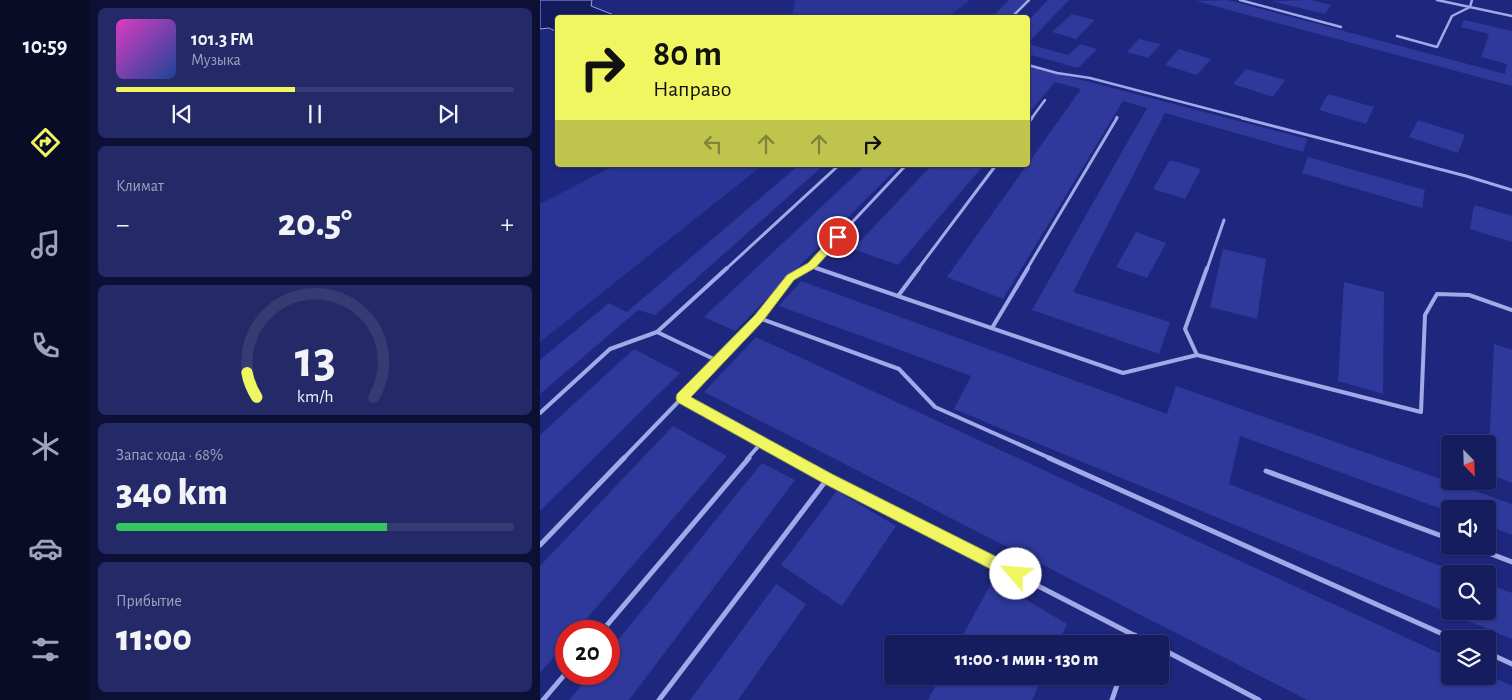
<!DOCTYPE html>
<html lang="ru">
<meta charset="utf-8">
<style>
body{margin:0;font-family:"Alegreya Sans",sans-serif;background:#232a67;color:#f1f3f6;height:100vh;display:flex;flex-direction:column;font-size:19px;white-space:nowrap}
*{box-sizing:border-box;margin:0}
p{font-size:16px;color:#9ea2bc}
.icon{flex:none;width:28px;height:28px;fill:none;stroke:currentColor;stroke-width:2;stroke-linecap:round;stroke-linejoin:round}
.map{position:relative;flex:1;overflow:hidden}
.side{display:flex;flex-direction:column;gap:8px;padding:8px;background:#0c1034;width:450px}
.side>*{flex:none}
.top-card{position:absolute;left:15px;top:15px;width:475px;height:152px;border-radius:5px;box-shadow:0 1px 4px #0004,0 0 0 1px #353b73;background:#eff660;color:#111;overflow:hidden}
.needle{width:32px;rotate:157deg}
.controls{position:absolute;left:901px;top:435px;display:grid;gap:10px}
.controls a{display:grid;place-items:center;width:55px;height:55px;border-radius:5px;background:#161d5e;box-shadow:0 1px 4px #0004,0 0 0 1px #353b73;font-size:25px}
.speed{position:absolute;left:15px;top:620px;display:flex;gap:10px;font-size:25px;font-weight:700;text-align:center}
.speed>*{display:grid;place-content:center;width:65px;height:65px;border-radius:50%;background:#161d5e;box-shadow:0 1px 4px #0004,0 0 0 1px #353b73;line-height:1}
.speed .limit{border:8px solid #d22;background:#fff;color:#111}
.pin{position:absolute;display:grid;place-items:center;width:42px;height:42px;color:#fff;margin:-21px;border:2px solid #fff;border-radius:50%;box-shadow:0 1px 5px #0007}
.me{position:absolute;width:55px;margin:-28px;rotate:297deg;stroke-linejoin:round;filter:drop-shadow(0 0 4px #0008)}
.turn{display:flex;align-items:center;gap:18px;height:105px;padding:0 15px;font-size:22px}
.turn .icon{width:65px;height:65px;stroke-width:2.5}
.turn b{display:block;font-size:35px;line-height:42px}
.lanes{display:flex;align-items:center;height:48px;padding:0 15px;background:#0003;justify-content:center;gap:25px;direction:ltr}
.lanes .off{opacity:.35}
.big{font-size:38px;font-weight:800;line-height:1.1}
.side .widget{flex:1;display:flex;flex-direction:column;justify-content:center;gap:8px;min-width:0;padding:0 18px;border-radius:8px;background:#232a67}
.side .dial{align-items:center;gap:0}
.dial svg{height:130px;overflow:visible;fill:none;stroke:#353b73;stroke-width:7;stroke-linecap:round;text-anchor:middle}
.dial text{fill:#f1f3f6;stroke:none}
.song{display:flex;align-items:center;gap:15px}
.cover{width:60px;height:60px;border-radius:8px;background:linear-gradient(135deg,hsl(310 70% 55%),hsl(220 70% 35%))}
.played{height:5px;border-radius:2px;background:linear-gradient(90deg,#eff660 45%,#353b73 45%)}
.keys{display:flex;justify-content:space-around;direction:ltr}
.heat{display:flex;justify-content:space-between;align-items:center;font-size:28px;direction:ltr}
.charge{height:8px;border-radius:4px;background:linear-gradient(90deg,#34c759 68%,#353b73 0)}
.trip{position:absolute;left:344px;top:635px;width:285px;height:50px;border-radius:5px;background:#161d5e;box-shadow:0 1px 4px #0004,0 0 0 1px #353b73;font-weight:800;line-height:50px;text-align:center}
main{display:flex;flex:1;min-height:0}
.dock{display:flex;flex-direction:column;width:90px;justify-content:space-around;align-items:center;background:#090c26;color:#9ea2bc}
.dock .icon{width:35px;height:35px}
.dock .selected{color:#eff660}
.dock b{font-size:22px;color:#f1f3f6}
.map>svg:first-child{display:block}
.green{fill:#283496}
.water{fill:#141b5d;stroke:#959fe9}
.building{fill:#2e399b}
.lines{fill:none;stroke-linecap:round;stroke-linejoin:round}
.service-far3{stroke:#a1a9e8;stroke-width:2.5}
.service-far2{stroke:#a1a9e8;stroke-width:3}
.service-far1{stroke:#a1a9e8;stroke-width:4}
.service{stroke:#a1a9e8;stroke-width:5}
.route{fill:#eff660;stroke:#9ba03e}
</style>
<main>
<nav class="dock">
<b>10:59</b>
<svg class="icon selected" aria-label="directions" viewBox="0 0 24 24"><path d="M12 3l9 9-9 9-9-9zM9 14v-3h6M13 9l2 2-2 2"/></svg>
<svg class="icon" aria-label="music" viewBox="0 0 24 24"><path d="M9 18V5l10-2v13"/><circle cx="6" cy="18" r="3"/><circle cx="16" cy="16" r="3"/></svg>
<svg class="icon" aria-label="phone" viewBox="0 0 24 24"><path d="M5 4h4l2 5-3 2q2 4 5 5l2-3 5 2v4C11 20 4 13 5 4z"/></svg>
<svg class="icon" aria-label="climate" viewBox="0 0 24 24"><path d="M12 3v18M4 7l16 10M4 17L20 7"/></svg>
<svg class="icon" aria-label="car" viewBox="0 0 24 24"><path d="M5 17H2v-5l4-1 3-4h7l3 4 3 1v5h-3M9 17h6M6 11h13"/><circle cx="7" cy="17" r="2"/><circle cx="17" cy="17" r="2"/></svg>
<svg class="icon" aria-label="filters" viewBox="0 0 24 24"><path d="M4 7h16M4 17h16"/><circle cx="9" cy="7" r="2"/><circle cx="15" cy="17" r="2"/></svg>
</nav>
<section class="side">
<div class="widget">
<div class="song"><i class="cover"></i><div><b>101.3 FM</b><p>Музыка</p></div></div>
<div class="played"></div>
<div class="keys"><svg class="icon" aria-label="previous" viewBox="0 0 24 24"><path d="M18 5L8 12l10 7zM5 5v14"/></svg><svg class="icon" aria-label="pause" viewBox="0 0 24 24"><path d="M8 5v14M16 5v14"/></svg><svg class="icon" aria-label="next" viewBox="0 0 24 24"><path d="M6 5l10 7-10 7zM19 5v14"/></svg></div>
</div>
<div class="widget"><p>Климат</p>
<div class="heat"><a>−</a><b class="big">20.5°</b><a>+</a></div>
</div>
<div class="widget dial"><svg viewBox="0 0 100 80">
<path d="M14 69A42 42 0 1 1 86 69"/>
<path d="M14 69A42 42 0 0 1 8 54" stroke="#eff660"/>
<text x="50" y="56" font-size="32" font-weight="700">13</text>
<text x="50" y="72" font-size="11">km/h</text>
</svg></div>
<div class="widget"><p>Запас хода · 68%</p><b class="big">340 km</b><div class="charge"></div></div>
<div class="widget"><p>Прибытие</p><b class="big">11:00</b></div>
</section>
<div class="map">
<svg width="972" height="700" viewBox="0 0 972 700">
<rect width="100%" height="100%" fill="#1e277e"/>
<g class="green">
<path d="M255,0h175l-22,17h-156z"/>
<path d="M75,165h148l-223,177v-138z"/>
</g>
<path class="water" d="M0,0h52l-1,6 28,11 -61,1 -1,14 -8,-4 -9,1z"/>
<g class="building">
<path d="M469,0h20l-18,18h-20z"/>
<path d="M508,0h21l-41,43v-22z"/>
<path d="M688,0l277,74 2,-10 -26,-7 8,-23 -28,-7 3,-7 48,11v55l-316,-85z"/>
<path d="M771,0l20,5 -6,9 -54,-13z"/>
<path d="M532,14l23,6 -19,19 -24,-7z"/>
<path d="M599,39l22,5 -13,14 -21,-6z"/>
<path d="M488,44l40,11 13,-11 16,5 -19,19 -50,-14z"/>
<path d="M639,49l32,10 -14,16 -32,-10z"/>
<path d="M488,66l279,73 -4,13 -138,-39 -92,179 97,30 -11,32 -127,-44 115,-202 -24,-7 -120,198 -56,-22 134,-188 -26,-7 -27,32z"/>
<path d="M706,69l39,11 -12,17 -40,-13z"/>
<path d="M788,94l46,13 -8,17 -47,-14z"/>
<path d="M878,120l47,15 -7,18 -49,-16z"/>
<path d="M768,157l117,33 -3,18 -120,-35z"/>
<path d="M630,160l31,9 -16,30 -32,-10z"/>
<path d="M259,165h25l-169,150 -17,-5 -98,84v-34l69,-57 18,9z"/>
<path d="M326,165h34l-165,166 -31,-14z"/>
<path d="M392,165h52l-86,100 -45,-16z"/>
<path d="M934,205l38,11v26l-42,-13z"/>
<path d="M596,232l30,11 -19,35 -31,-11z"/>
<path d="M683,249l43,10 -9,60 -47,-12z"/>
<path d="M261,281l366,133 9,-28 336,118v31l-24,-9v-17h-38v3l-210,-76 -11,48 232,90h-11v37h38v-27l24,9v46l-558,-230 17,-33 -192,-70z"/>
<path d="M804,282l40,10 -1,102 -45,-13z"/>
<path d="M216,337l694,321v18l38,-1 24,11v14h-205l-603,-308z"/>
<path d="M954,344l18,6v133l-24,-10z"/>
<path d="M94,349l46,24 -140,138v-76z"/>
<path d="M133,426l54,30 -151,175h-10v12l-26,30v-107z"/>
<path d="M222,463l33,17 -166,220h-60l22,-26h18v-23z"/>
<path d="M297,491l59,35 -54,80 -61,-41z"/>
<path d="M453,580l74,44 -9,20h-100z"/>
<path d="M236,584l30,20 -68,96h-48z"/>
<path d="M401,676h102l-11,24h-104z"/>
</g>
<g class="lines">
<g class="service-far3">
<path d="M700,0l101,27"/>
<path d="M897,0l75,16"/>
<path d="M471,18l18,-18"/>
<path d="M857,36l40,11 15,-31 18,-9 2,-7"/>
<path d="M488,65l29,8 33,5 157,41"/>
<path d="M491,119l14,-19"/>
<path d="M576,119l1,-2"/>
</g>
<g class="service-far2">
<path d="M702,118l224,58 46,14"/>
<path d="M488,123l4,-5"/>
<path d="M186,269l113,-104"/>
<path d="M266,269l5,-3"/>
<path d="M279,269l-8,-3 95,-101"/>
<path d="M378,269l78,-104"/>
<path d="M487,269l90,-151"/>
<path d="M667,269l17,-49"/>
</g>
<g class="service-far1">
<path d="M276,268l307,105 74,-18"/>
<path d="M667,268l-22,61 12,26 224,57 4,-97 12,-21 32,1 43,15"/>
<path d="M358,296l21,-28"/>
<path d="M219,318l32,-41 17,-9"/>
<path d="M452,328l36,-60"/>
<path d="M178,361l-61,-29 70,-64"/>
<path d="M142,398l80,44 -15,17"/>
<path d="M0,413l70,-64 47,-17"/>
<path d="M222,442l31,17"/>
<path d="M83,459l136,-141 140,51 36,38 117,52"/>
</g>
<g class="service">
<path d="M509,458l405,181"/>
<path d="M726,471l184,68"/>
<path d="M288,478l323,166"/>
<path d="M0,545l84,-87"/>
<path d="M930,546l42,16"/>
<path d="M62,631l147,-173"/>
<path d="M592,644l3,-9"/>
<path d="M620,648l99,52"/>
<path d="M948,653l24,11"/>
<path d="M3,700l23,-27"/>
<path d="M119,700l169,-222 -37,-20"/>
<path d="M572,700l8,-24"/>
</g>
</g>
<path class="route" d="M298,233l5,4 -1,2 -27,29 -21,12 -31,41 -72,76 141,77 189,95 2,5 -2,5 -5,3 -6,-3 -187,-96 -146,-81 -1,-4 1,-4 78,-79 32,-40 21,-12 27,-29z"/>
</svg>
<div class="controls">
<a><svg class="needle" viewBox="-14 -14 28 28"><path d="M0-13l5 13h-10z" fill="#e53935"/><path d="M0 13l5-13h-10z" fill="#9ea2bc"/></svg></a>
<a><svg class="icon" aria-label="sound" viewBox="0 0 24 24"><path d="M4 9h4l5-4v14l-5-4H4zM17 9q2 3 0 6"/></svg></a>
<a><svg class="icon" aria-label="search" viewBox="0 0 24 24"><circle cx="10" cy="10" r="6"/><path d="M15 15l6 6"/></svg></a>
<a><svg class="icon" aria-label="layers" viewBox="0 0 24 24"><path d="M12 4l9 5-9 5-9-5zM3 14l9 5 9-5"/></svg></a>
</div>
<div class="speed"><div class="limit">20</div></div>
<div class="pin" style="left:298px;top:237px;background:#d93025"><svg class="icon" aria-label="arrive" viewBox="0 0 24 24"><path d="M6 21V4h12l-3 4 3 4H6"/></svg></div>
<svg class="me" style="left:476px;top:574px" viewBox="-20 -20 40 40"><circle r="19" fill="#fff"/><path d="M0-13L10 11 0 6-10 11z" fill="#eff660"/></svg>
<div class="trip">11:00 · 1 мин · 130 m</div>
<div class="top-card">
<div class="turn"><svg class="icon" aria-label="right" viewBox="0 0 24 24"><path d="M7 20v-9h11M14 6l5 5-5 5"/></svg><div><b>80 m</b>Направо</div></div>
<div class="lanes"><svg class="icon off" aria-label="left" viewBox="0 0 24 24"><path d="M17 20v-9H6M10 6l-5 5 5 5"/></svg><svg class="icon off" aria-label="ahead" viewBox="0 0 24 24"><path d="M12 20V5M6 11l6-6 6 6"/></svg><svg class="icon off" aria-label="ahead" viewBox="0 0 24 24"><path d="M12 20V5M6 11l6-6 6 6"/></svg><svg class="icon" aria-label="right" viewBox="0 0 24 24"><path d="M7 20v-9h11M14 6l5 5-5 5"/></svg></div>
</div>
</div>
</main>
